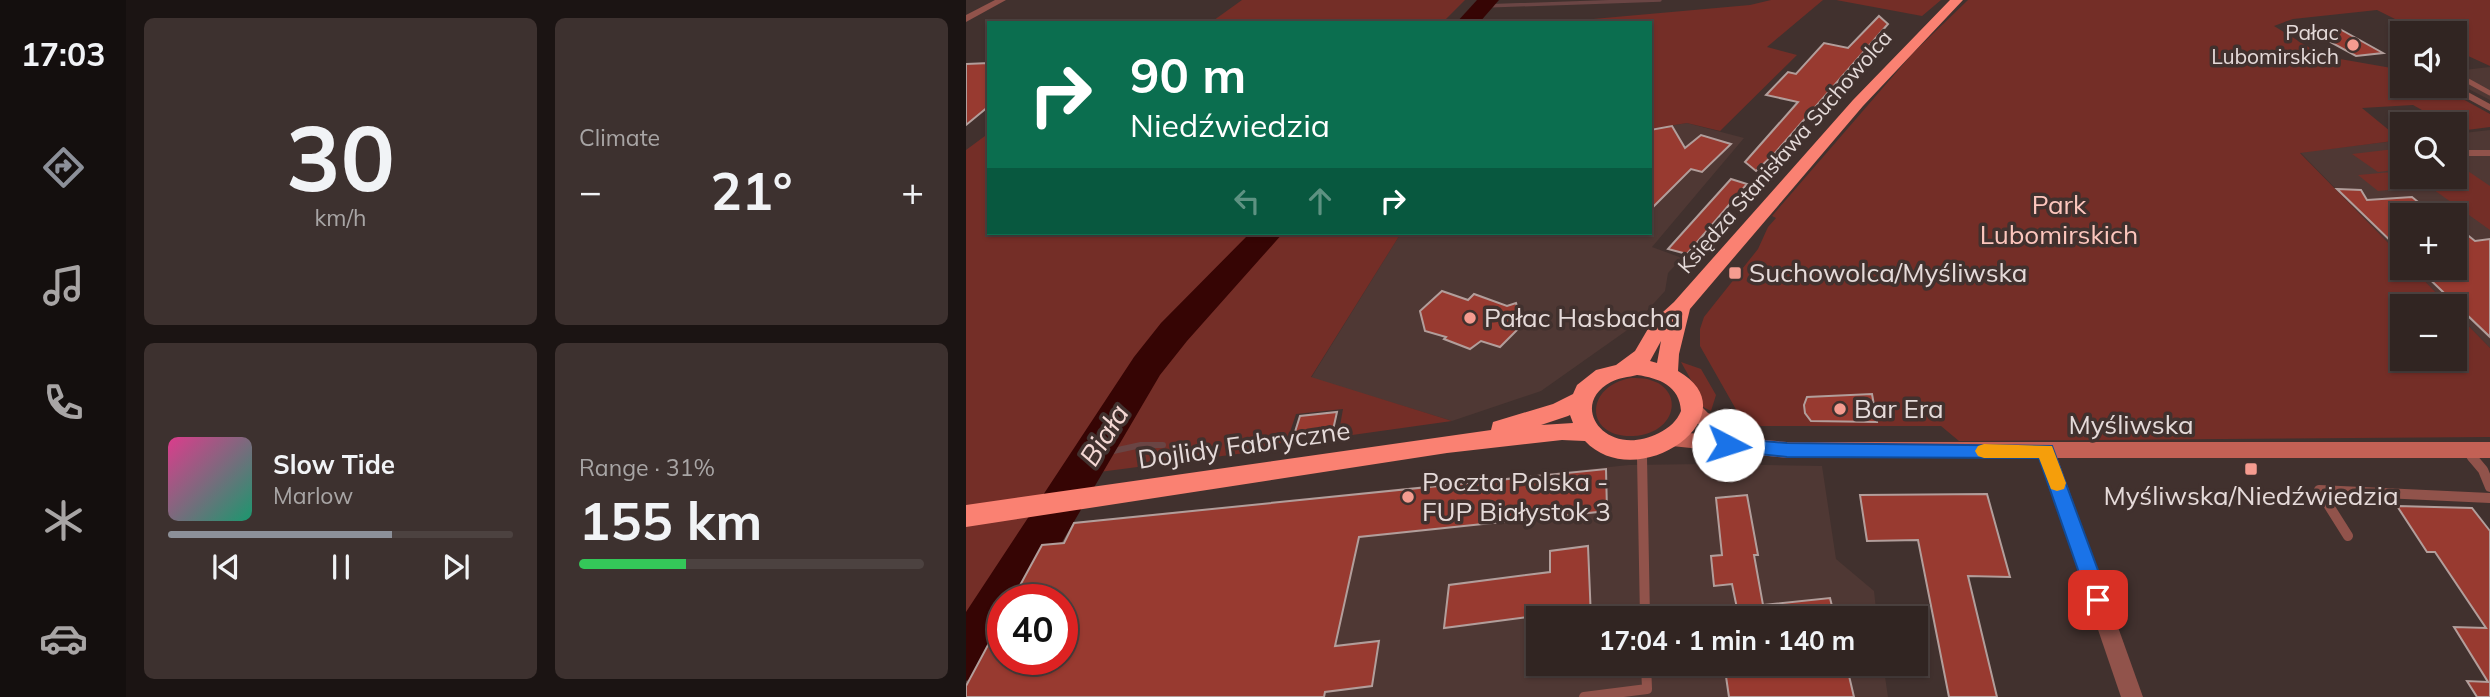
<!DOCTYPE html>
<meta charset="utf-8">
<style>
body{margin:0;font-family:Mulish,sans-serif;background:#3d312f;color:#f1f3f6;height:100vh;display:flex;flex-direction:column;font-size:26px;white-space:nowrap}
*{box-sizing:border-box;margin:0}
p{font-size:23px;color:#a8a5a5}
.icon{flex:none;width:38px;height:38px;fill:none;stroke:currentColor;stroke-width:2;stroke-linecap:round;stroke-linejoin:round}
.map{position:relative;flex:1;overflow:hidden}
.sheet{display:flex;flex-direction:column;gap:18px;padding:18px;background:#1b1413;width:840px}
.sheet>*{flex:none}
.guide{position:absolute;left:21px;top:21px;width:665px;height:214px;border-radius:0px;box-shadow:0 2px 5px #0004,0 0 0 2px #4c4240;background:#0b6e4f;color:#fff;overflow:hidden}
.fabs{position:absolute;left:1424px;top:21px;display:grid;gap:14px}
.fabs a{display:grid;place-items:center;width:77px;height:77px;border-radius:0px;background:#312522;box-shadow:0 2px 5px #0004,0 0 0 2px #4c4240;font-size:35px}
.speed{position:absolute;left:21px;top:584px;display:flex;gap:14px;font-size:35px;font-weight:700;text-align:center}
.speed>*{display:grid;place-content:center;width:91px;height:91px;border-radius:50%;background:#312522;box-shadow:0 2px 5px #0004,0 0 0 2px #4c4240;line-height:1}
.speed .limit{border:10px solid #d22;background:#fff;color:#111}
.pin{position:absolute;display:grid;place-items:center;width:60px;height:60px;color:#fff;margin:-30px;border-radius:14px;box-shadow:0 4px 10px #0006}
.me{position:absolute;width:77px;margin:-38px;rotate:95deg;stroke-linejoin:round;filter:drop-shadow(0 0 5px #0008)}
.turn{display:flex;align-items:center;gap:24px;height:147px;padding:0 28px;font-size:32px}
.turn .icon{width:91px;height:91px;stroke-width:2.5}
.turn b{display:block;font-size:49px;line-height:60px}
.lanes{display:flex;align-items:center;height:66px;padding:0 28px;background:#0003;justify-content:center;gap:35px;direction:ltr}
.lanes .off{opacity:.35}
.big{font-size:52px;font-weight:700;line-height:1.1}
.sheet .widget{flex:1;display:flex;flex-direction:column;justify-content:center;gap:10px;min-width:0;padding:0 24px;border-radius:10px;background:#3d312f}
.sheet .dial{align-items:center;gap:0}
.dial b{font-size:91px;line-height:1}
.song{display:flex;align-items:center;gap:21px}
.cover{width:84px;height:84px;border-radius:10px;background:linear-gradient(135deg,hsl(330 70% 55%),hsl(160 70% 35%))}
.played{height:7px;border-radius:4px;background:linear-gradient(90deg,#8c9099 65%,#4c4240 65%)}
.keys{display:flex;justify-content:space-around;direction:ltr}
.heat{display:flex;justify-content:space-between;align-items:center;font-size:38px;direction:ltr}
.charge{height:10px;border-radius:5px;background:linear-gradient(90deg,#34c759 31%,#4c4240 0)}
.sheet .tiles{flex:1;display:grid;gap:18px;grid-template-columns:repeat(2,1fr)}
.trip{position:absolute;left:560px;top:606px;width:402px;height:70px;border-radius:0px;background:#312522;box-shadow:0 2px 5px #0004,0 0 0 2px #4c4240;font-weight:700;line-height:70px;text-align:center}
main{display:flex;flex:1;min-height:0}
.dock{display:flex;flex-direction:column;width:126px;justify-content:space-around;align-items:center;background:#140f0e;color:#a8a5a5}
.dock .icon{width:49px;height:49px}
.dock .current{color:#8c9099}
.dock b{font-size:32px;color:#f1f3f6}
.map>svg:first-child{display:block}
.built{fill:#4f3834}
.green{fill:#742e27}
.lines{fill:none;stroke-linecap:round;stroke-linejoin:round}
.stream-far1{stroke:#6a4544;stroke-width:3.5}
.stream{stroke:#6a4544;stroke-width:6}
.river{fill:#360504;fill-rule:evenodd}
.building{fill:#983a30;stroke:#b29e9b;stroke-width:2}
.lane-far3{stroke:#91534b;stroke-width:5}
.lane-far2{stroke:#91534b;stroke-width:6}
.lane-far1{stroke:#91534b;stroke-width:8}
.lane{stroke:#91534b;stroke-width:10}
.street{fill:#91534b;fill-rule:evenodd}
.secondary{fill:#c36155;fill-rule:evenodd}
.highway{fill:#fa8172;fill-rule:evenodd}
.route{fill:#1a73e8;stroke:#114b97;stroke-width:2}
.slow{fill:#f59e0b}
.poi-dot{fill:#f59c90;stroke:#41312e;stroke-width:2.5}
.labels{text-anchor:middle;stroke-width:7;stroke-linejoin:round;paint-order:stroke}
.far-poi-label{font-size:21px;fill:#e5dad9;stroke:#41312e;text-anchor:end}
.far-street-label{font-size:21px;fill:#e5dad9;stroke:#41312e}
.park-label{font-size:26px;fill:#fcc6bd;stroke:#41312e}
.poi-label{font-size:26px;fill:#e5dad9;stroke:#41312e;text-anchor:start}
.street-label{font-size:26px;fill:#e5dad9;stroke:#41312e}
.water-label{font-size:28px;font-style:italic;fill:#f4d8d4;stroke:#41312e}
</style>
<main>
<nav class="dock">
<b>17:03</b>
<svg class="icon current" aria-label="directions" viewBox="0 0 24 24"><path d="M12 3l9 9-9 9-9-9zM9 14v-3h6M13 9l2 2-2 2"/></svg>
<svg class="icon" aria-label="music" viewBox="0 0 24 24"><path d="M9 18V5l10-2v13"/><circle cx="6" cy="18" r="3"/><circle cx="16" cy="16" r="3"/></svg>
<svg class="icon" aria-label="phone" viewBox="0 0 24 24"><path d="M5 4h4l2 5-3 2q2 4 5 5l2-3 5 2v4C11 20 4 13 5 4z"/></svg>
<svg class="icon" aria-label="climate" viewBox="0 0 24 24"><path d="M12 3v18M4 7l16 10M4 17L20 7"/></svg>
<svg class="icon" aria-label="car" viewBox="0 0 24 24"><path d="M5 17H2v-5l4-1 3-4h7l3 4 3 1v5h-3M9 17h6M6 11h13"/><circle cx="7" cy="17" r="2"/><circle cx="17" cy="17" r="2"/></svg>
</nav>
<section class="sheet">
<div class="tiles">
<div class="widget dial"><b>30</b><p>km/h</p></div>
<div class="widget"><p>Climate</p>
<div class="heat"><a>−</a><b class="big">21°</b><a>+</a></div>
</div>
<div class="widget">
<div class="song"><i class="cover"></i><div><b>Slow Tide</b><p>Marlow</p></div></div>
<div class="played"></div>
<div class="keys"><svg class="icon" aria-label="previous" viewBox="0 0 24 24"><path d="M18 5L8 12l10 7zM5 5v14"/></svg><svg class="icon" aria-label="pause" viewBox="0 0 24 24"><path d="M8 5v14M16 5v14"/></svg><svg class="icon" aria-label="next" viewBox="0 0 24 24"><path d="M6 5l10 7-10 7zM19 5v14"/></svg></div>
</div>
<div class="widget"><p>Range · 31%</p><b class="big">155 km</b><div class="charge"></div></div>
</div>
</section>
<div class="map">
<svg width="1524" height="697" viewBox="0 0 1524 697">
<rect width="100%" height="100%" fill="#41312e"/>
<g class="built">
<path d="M1524,67v33l-35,-18v-11z"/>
<path d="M721,123l57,15 -92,109 30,11 -14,15 -3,18 -32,35 -92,65 -89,30 -141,-43 90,-145h249v-104z"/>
<path d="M1524,130v218l-35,-36v-6h-6l-37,-38h43v-53h-52v43l-103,-106 103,-12v37h52v-43z"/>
<path d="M738,464l118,2 14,93 38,32 3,27h-339v45h345l5,34h-922v-18l37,-64v45h59v-60h-51l43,-76 575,-59z"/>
</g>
<g class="green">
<path d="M276,0h223l-23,23h-232z"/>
<path d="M805,0h52l-56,47 30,8 -77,76 -33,-8 -37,6v-106h-153l96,-4 157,-14z"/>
<path d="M870,0h105l-19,16z"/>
<path d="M1002,0h522v66l-35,-16v-17h-32l-46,-23 -84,9 -19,7 49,30 80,14v16h36l51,28v13l-31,4 -4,-2v-5h-8l-34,-19 -51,3 39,32 -101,13 103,105v10h9l37,38h-46v53h52v-47l35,36v89l-531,4 -18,-15h-180l-19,-6 -42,-74v-17l4,-12 54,-68 10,-22 8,-9 -4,-2 141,-163z"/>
<path d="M23,133v100h412l-90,144 141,44 -114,16 5,-28 -47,5 -9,27 -34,11 -169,22 -73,126h-8v15l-37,64v-529z"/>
<path d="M1437,148v21l-25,3 -26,-18z"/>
<path d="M1493,165l31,21v44l-74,-53h39v-11z"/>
<path d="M1437,171v6h10l13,9 -48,5 -20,-16z"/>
<path d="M715,362l20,7 15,26 -5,16 -8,-4 -3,-11z"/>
<path d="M665,378c55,-3 53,55 2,58 -49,2 -49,-50 -2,-58z"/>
</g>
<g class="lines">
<path class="stream-far1" d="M518,6l176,-6"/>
<path class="stream" d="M124,456l51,-11h22"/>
<g class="river">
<path d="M511,0h22l-20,23h-23z"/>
<path d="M284,233h33l-96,108 -27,34 -132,225h-25c0,36 1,66 -37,81v-69l168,-255 27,-34z"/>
</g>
</g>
<g class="building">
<path d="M913,16l9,8 -113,129 -19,18 -11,-9 53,-60 -32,-7 22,-23 8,2 28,-31 24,5z"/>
<path d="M1372,28l45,25 -27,3 -46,-25z"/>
<path d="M23,63v43l-23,19v-61z"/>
<path d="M706,126l13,22 16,-13 30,9 -29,28 -11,-3 -41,41v-80z"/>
<path d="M765,179l16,5 -60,70 -19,-5z"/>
<path d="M1371,189l24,1 6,10 45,-3 22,18h-31v38z"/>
<path d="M1489,225l20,16 15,-2v98l-72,-69h37z"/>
<path d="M476,291l26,9 6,-6 33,12 9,-3 7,21 -23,23 -19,-6 -11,8 -26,-10 2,-2 -21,-6 -5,-20z"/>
<path d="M906,394l5,28 -66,-1 -6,-8 -1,-8 3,-8z"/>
<path d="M371,412l-4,18 -39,5 6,-19z"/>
<path d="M640,469l1,42 -248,26 -24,109 44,-5 -7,45 -47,6 -1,5h-358v-11l37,-69v43h59v-60h-50l30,-55 22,-2 10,-20z"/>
<path d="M1021,494l23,83 -42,-1 29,121h-48l-31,-157 -51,1 -7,-46z"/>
<path d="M781,495l11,60h-4l9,50 67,-7 5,20h-96l-7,-34 -18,2 -3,-30 11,-1 -6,-57z"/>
<path d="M1431,506l75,2 18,23v166h-13l-10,-16 21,1 -34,-55 32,1 -51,-76h-8z"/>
<path d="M622,546l3,72h-40v-4l-107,14 5,-43 101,-13v-21z"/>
<path d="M758,663h122l8,34h-125z"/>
</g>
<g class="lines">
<path class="lane-far3" d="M1502,81l22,12"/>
<path class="lane-far2" d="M1489,153h35"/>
<g class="lane-far1">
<path d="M676,450v9"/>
<path d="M1499,450l8,9"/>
</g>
<g class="lane">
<path d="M676,457l3,161"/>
<path d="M1506,457l11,13 7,17"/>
<path d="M1382,536l-29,-46 171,8"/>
<path d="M618,697l63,-8 -1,-26"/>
</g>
<g class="street">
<path d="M29,0h11l-40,22v-7z"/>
<path d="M1489,85l35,19v7l-46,-25z"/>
<path d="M1080,444l6,2 3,5 88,246h-22l-84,-246 3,-5z"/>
</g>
<path class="secondary" d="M725,401l7,2 10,10 55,24 2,3 22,2h703v16h-703l-125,-13 -3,-5 3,-5 7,-3 52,3c-15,-7 -30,-12 -39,-27l2,-5z"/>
<path class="highway" d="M984,0h13l-100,106 -173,203 -11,45 -1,17c76,43 -40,126 -93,70l-23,-1 -115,13 -481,74v-22l525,-75 2,-8 60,-18 20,-10 4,-9 19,-15 20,-5 19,-14 17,-29 22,-20 179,-202zM695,341l-4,22 -7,-2zM671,375c22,3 43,11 44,36 -4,10 -12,17 -22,22 -53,27 -92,-28 -48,-51 7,-4 18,-5 26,-7zM604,415l3,8 -32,2 27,-9z"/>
</g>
<path class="route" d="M762,438l59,5 265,3 57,154 -3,7 -8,2 -7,-2 -52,-149 -252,-1 -65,-7 -3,-5 3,-5z"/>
<path class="slow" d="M1018,444l68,2 14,37 -2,6 -7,2 -6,-2 -12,-31h-55l-6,-2 -3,-5 3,-5z"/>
<g class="poi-dot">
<circle cx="1387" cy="45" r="7"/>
<rect x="762" y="266" width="14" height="14" rx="3.5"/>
<circle cx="504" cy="318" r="7"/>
<circle cx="874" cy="409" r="7"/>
<rect x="1278" y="462" width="14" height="14" rx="3.5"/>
<circle cx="442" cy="497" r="7"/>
</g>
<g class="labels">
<g class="far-poi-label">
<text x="1373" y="40">Pałac<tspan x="1373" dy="24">Lubomirskich</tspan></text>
</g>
<g class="far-street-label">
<text transform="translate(819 152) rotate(-49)" y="7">Księdza Stanisława Suchowolca</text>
</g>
<g class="park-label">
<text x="1093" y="214">Park<tspan x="1093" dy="30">Lubomirskich</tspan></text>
</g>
<g class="poi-label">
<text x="783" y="282">Suchowolca/Myśliwska</text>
<text x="518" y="327">Pałac Hasbacha</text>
<text x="888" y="418">Bar Era</text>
<text x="456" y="491">Poczta Polska -<tspan x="456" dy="30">FUP Białystok 3</tspan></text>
<text x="1285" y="505" text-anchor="middle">Myśliwska/Niedźwiedzia</text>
</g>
<g class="street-label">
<text x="1165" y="434">Myśliwska</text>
<text transform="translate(278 445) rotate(-8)" y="9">Dojlidy Fabryczne</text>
</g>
<g class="water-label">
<text transform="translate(138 435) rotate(-58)" y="10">Biała</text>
</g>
</g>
</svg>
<div class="fabs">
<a><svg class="icon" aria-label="sound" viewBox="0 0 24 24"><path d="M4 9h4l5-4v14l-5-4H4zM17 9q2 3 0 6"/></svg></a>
<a><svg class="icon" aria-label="search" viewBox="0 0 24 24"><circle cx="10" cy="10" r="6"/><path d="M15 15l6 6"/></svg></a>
<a>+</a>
<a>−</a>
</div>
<div class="speed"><div class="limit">40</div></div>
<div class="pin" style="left:1132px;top:600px;background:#d93025"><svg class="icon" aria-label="arrive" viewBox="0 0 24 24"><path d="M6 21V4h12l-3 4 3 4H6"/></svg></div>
<svg class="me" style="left:762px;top:445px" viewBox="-20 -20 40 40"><circle r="19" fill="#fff"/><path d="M0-13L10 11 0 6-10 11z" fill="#1a73e8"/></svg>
<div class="trip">17:04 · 1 min · 140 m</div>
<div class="guide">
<div class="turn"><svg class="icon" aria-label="right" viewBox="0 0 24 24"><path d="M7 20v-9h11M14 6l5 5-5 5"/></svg><div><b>90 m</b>Niedźwiedzia</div></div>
<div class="lanes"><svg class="icon off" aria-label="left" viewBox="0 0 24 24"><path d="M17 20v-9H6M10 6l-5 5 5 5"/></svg><svg class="icon off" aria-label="ahead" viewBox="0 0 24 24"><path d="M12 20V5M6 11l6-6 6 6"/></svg><svg class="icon" aria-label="right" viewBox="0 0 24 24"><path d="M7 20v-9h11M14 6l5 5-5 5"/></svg></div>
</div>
</div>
</main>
